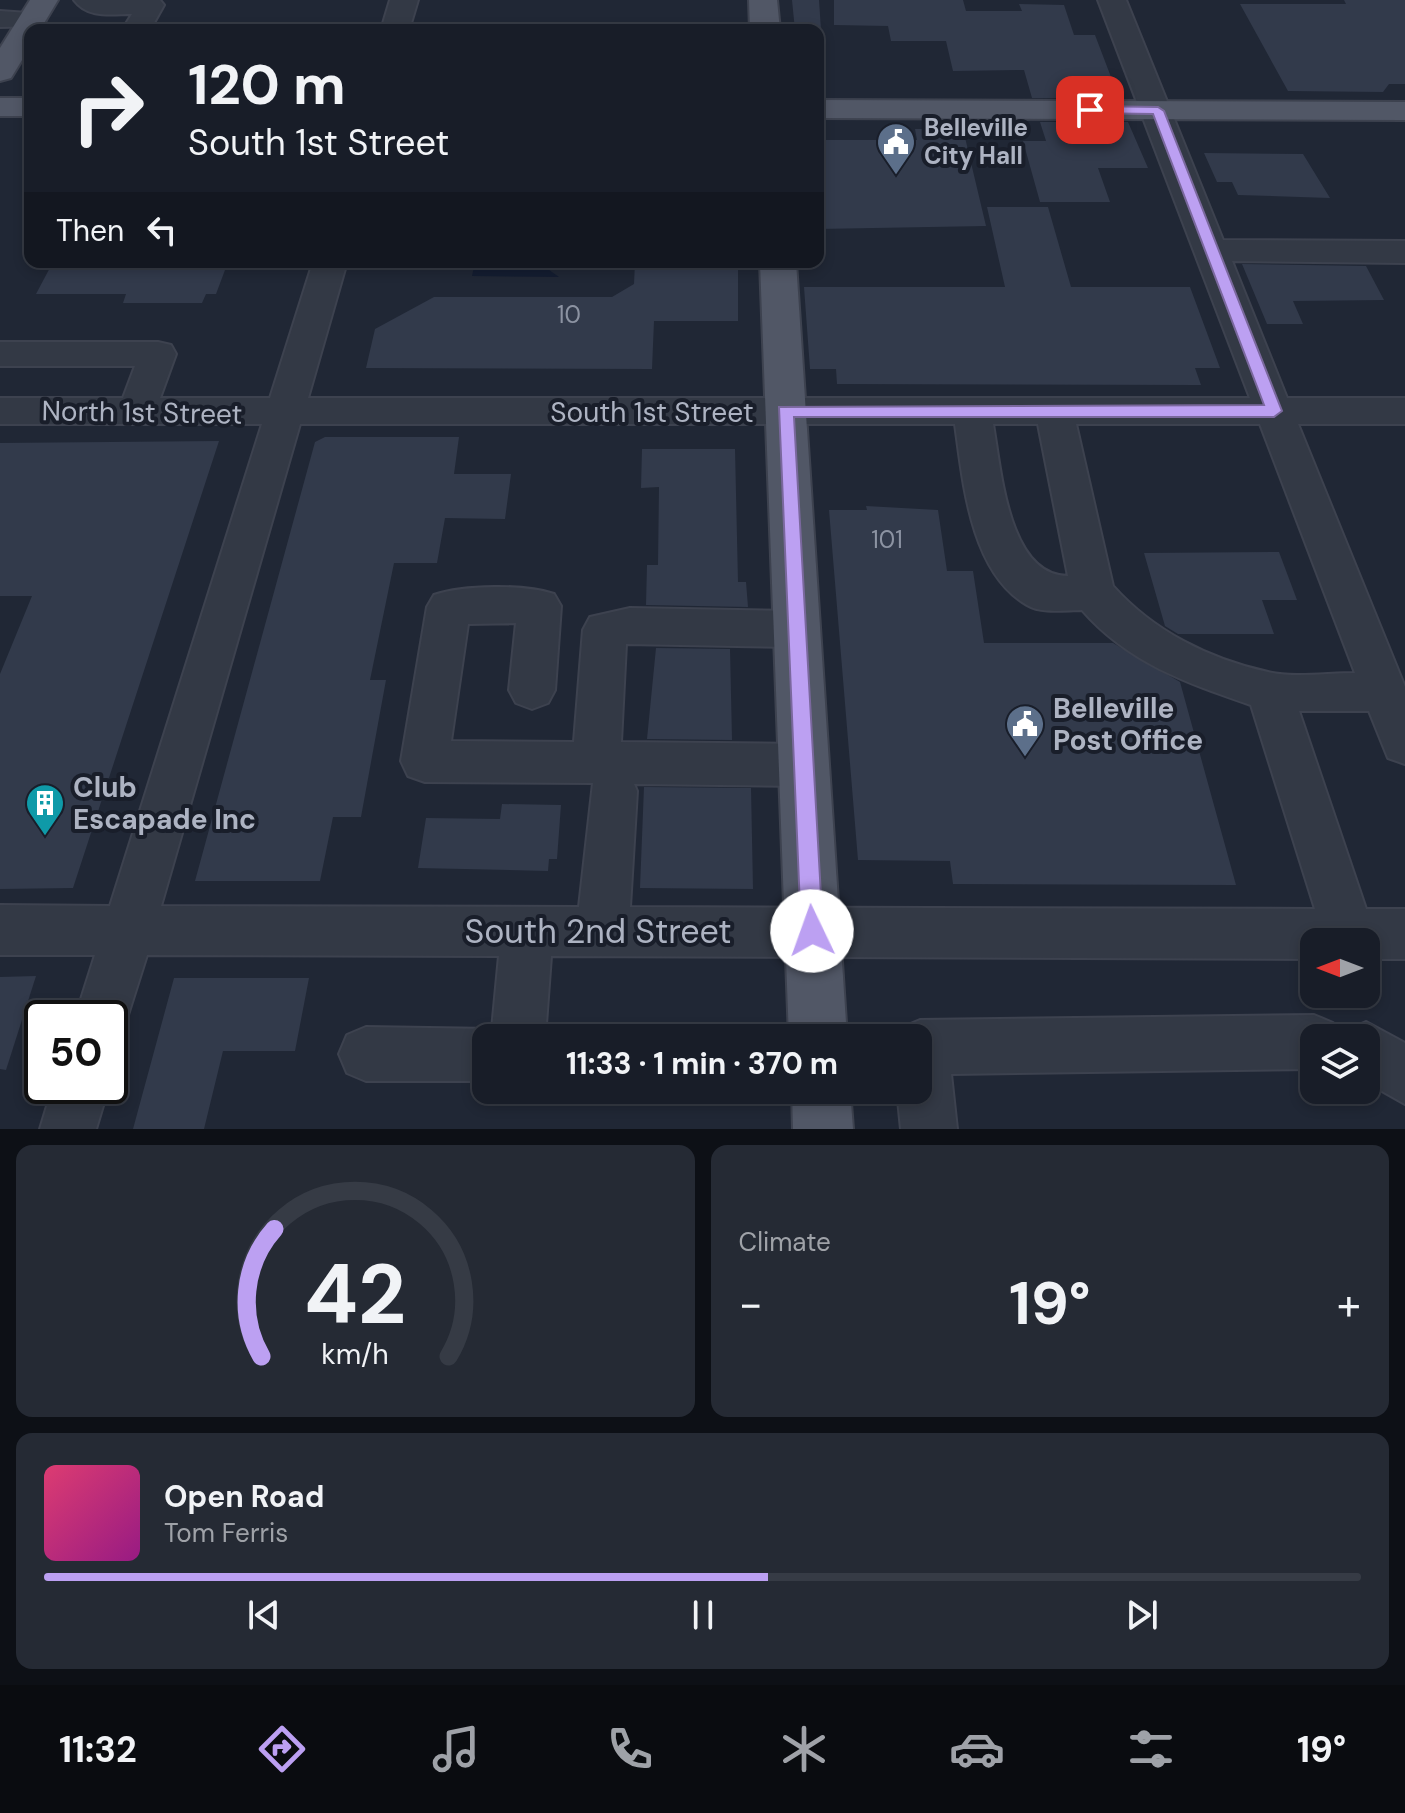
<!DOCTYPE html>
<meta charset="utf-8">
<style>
body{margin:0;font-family:"DM Sans",sans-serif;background:#252a34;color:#f1f3f6;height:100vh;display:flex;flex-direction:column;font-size:30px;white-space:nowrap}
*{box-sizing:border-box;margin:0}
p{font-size:26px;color:#9fa2a8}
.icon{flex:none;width:44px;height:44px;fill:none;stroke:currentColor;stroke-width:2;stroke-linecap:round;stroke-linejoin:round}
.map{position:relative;height:1129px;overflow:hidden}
.sheet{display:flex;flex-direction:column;gap:16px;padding:16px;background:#0d1016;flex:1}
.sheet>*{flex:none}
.hud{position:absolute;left:24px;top:24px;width:800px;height:244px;border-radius:16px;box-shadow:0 4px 12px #0003,0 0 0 2px #363b45;background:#181d28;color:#f1f3f6;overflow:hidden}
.needle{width:52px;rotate:270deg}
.fabs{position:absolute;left:1300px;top:928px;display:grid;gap:16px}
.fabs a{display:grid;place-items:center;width:80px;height:80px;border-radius:16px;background:#181d28;box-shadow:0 4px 12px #0003,0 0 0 2px #363b45;font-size:40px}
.speed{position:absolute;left:24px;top:1000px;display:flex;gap:16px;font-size:40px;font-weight:700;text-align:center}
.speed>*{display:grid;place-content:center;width:104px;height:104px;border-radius:50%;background:#181d28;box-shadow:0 4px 12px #0003,0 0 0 2px #363b45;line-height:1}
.speed .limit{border:4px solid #111;border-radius:12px;background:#fff;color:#111}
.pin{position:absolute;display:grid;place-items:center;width:68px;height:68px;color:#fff;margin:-34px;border-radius:16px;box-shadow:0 4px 12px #0006}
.me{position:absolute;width:88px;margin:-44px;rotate:357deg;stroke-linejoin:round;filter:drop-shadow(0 0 6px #0008)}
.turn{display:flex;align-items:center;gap:28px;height:168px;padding:0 32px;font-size:36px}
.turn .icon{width:104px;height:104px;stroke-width:2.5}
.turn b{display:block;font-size:56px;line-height:68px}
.then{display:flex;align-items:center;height:76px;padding:0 32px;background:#0003;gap:16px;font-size:30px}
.big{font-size:60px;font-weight:700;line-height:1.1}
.sheet .tile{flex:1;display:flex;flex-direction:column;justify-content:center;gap:12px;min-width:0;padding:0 28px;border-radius:16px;background:#252a34}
.sheet .dial{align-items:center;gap:0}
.dial svg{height:208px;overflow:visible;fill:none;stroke:#363b45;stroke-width:7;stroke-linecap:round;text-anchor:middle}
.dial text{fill:#f1f3f6;stroke:none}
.song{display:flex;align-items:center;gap:24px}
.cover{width:96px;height:96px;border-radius:12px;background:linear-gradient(135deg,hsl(340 70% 55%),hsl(310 70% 35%))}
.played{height:8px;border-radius:4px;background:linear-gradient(90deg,#bca0f2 55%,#363b45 55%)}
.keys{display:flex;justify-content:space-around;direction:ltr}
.heat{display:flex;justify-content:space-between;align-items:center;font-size:44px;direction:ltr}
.sheet .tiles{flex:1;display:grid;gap:16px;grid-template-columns:1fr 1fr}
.tile:last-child{grid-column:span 2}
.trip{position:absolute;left:472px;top:1024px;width:460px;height:80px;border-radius:16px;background:#181d28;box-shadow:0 4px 12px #0003,0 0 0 2px #363b45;font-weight:700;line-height:80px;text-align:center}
.dock{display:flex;height:128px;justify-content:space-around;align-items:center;background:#0a0c10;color:#9fa2a8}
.dock .icon{width:56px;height:56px}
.dock .current{color:#bca0f2}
.dock b{font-size:36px;color:#f1f3f6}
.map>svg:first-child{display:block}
.water{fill:#141d31}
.building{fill:#323a4b}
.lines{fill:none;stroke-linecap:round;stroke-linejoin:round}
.minor-casing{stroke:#3d424f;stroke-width:4}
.major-casing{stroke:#3d424f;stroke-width:4}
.minor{fill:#333945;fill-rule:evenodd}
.major{fill:#515766;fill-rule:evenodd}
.route{fill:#bca0f2;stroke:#7a689d;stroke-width:2}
.labels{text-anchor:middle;stroke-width:8;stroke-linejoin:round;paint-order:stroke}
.far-poi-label{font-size:24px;font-weight:bold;fill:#adb3c2;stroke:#191e2a;text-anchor:start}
.number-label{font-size:24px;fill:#8c93a2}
.street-label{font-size:28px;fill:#adb3c2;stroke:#191e2a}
.poi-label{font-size:28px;font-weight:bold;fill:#adb3c2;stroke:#191e2a;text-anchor:start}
.near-street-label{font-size:34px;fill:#adb3c2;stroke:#191e2a}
</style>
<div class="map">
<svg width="1405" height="1129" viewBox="0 0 1405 1129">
<rect width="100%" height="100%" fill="#202735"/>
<path class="water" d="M475,262h63l21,15 -87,-1z"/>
<g class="building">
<path d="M792,0h27l2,30h-26z"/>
<path d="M834,0h129l3,11h56l-3,-7 45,1 10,30h21l24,63h-87l-8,-28 -71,1 -7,-30h-55l-3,-15 -54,-1z"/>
<path d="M1344,0h61v84h-16l-6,8 -95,-1 -48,-87h106z"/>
<path d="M1040,122h88l20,46h-50l12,34h-70l-17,-61h23z"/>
<path d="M915,129h48l23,97 -168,3v-89h99z"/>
<path d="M1204,153l99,1 27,44 -92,-3 -6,-13h-15z"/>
<path d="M987,207h61l23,80h119l30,81h-25l6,17 -364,-1 -1,-15h-26l-6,-82h201z"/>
<path d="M53,262h175l-12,32h-10l-4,9h-79l3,-9h-90z"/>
<path d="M635,262h103v59h-84l-2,48 -286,-1 9,-39 59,-32h178l22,-13z"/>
<path d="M1242,264l124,2 18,34 -91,1 10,23h-36z"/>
<path d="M325,437h134l-5,37h57l-6,45 -60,-1 -8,45h-43l-24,117h16l-25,137h-28l-13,64h-125l120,-439z"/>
<path d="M219,441l-146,447 -73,1v-215l32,-78h-32v-153z"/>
<path d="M642,449h93l3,133h8l2,25 -102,-2 1,-40h11l1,-78 -18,1z"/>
<path d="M866,506l72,4 9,61h26l11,72h129l67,39 56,203 -283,-1 -3,-23 -92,-1 -29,-350h38z"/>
<path d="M1279,552l18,48h-35l12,34h-96l-13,-8 -21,-73z"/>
<path d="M656,648l74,1 2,91 -85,-1z"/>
<path d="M644,787l107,1 2,101 -113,-1z"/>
<path d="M502,804l59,1 -4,54h-8l-1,12 -130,-3 8,-50 74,1z"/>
<path d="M36,976l-30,94 -6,-1v-92z"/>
<path d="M174,978h135l-14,73h-72l-19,78h-71z"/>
</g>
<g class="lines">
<defs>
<g id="minor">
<path d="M74,0h86l4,5 -14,25h-28l10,-16c-21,0 -44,5 -58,-14z"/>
<path d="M390,0h28l-9,30h-28z"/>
<path d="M1098,0h28l97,240 182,1v22l-173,-2 55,137h118v26h-107l107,263v77l-17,-6 -19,-47h-70l67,198h39v50h-39v-17h-52v17l-763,-3 -6,82h-59v43h-120l-19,-8 -8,-19 8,-19 19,-8 126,2 7,-73 -352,-1 -26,82 -11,5v-24h-35l20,-63h-95v-50l110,1 152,-482h-262v-26h123l12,-32h-135v-24h158l13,3 5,9 -16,44h110l43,-136h34l-39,136h942zM300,424h655c8,57 15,148 72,181 15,9 38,5 55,5 46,53 105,73 169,95l64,204 -685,-2 7,-116 -3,-7 169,2 17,-6 7,-15 -7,-15 -17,-6 -182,-2 5,-98 170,3 15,-6 7,-12 -7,-12 -15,-6 -166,-3 -40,9 -7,13 -9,112 -123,-1 17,-117 48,-1 -7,67 7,13 16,6 16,-6 7,-13 6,-84 -7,-12c-29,-10 -91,-9 -120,1l-7,12 -26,154 7,15 17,6 168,1 -14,124 -418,-1zM993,424h45l30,152c-60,0 -67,-107 -75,-152zM1076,424h184l95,249c-28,0 -61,5 -87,-1 -59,-13 -115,-41 -155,-86z"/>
<path d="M0,11l42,3 4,6 -4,6 -42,1z"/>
<path d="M1314,1015l19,8 7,15h-26v31l-363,5 6,55h-56l-4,-39h21v-52h-22l5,-10 19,-8z"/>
<path d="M1366,1022l39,21v61l-39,-22v-44h-23l4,-8z"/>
<path d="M53,1086h56l-13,43h-56z"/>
</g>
<g id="major">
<path d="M30,0h28l-18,30h-10v17l-19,31 -11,3v-33z"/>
<path d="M749,0h28l3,30h-30z"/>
<rect x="0" y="98" width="30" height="18"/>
<path d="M818,100l587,2v18l-587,-2z"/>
<path d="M760,262h36l51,776h-58z"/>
<path d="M792,1090h58l3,39h-60z"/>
</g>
</defs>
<use href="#minor" class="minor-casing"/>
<use href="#major" class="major-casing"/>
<use href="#minor" class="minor"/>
<use href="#major" class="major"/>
</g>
<path class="route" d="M1090,106l68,1 6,4 118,300 -8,6h-480l29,514 -3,8 -8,3 -8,-3 -3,-8 -22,-524 485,-2 -111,-291 -68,-1v-6z"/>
<defs>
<symbol id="civic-pin" viewBox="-11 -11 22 30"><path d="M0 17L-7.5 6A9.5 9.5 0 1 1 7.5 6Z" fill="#5c6f8a" stroke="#191e2a"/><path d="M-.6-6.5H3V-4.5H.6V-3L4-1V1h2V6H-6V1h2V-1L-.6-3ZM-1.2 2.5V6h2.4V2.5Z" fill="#fff"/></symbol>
<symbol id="building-pin" viewBox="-11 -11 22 30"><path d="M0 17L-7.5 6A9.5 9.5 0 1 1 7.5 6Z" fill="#0f9aa8" stroke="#191e2a"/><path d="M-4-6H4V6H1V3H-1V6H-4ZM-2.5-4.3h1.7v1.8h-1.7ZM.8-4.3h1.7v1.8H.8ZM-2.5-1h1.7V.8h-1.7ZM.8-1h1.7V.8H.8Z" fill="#fff"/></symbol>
</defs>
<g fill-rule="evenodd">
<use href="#civic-pin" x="874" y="120" width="44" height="60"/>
<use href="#civic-pin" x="1003" y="702" width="44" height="60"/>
<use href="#building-pin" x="23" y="781" width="44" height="60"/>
</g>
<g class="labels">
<g class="far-poi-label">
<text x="924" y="136">Belleville<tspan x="924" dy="28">City Hall</tspan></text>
</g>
<g class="number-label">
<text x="569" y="323">10</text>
<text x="887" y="548">101</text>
</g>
<g class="street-label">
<text transform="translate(142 412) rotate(1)" y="10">North 1st Street</text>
<text x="652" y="422">South 1st Street</text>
</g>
<g class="poi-label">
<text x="1053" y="718">Belleville<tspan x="1053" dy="32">Post Office</tspan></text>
<text x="73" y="797">Club<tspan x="73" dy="32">Escapade Inc</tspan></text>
</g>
<g class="near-street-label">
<text x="598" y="943">South 2nd Street</text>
</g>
</g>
</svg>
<div class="fabs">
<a><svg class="needle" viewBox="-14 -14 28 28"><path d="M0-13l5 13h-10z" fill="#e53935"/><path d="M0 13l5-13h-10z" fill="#9fa2a8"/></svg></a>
<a><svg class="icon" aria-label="layers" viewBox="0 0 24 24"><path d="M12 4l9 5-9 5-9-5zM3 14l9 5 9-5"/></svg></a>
</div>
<div class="speed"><div class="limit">50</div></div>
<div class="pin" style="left:1090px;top:110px;background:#d93025"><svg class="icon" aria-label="arrive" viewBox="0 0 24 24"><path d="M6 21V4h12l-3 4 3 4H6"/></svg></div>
<svg class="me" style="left:812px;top:931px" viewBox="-20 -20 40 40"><circle r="19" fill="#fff"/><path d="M0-13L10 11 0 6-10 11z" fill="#bca0f2"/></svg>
<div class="trip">11:33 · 1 min · 370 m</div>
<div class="hud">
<div class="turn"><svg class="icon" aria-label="right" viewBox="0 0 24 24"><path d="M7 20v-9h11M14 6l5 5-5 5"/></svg><div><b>120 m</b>South 1st Street</div></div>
<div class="then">Then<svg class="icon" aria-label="left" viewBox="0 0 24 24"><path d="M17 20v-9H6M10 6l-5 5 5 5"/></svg></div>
</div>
</div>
<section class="sheet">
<div class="tiles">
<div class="tile dial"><svg viewBox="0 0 100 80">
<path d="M14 69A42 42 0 1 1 86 69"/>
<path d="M14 69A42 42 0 0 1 19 20" stroke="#bca0f2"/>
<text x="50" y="56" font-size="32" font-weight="700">42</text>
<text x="50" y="72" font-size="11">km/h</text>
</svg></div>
<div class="tile"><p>Climate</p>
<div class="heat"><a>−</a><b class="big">19°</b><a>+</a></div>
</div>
<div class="tile">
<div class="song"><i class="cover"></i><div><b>Open Road</b><p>Tom Ferris</p></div></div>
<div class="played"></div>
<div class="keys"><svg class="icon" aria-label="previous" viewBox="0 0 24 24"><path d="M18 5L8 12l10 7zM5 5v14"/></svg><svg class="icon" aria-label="pause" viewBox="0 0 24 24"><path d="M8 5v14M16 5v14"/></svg><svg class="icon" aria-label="next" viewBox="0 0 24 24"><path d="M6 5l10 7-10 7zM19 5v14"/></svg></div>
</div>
</div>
</section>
<nav class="dock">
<b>11:32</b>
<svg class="icon current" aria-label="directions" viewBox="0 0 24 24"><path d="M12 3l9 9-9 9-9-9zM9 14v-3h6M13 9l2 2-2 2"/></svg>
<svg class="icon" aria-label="music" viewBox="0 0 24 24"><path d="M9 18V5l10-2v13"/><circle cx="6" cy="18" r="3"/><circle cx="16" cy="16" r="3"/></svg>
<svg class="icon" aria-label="phone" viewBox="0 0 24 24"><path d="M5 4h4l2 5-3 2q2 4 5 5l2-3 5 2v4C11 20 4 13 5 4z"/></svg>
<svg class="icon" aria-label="climate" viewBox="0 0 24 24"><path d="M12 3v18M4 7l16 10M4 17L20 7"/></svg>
<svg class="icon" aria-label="car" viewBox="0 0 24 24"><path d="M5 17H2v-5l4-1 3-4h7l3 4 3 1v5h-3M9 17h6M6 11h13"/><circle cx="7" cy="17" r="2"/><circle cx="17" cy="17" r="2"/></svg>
<svg class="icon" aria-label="filters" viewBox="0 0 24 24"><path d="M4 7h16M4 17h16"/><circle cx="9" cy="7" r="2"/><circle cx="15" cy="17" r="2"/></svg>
<b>19°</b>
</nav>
